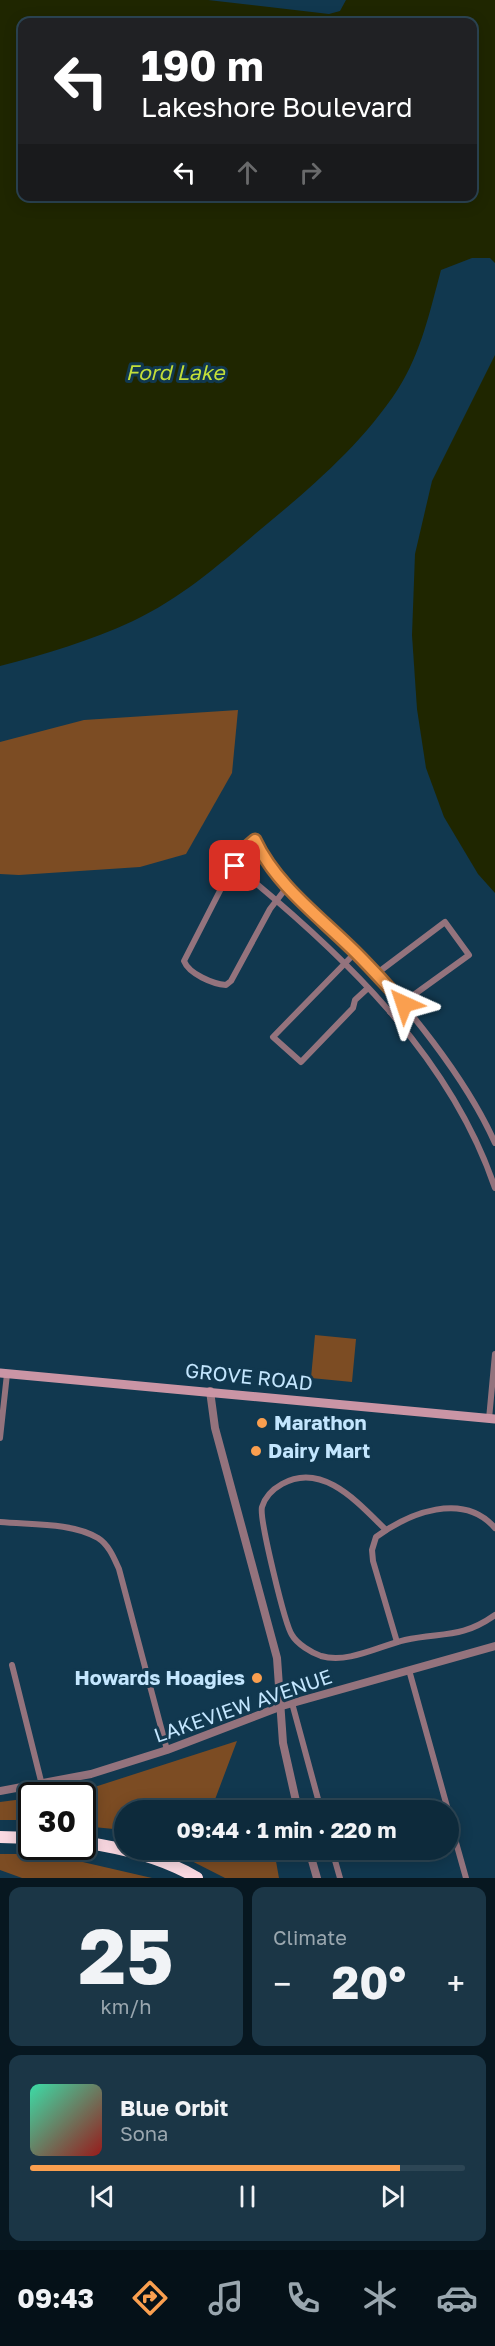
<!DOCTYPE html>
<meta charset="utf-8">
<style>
body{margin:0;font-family:"Golos Text",sans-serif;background:#1b3646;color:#f1f3f6;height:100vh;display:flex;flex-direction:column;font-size:22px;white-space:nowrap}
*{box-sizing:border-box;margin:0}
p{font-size:20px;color:#9aa7af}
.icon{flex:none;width:33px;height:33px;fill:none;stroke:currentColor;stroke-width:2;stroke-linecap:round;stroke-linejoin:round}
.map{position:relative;height:1878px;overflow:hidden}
.sheet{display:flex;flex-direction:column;gap:9px;padding:9px;background:#071720;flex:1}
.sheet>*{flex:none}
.banner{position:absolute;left:18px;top:18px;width:459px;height:183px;border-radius:12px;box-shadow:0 3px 15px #0003,0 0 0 2px #2d4655;background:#202124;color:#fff;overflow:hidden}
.speed{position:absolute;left:18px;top:1782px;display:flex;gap:12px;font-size:30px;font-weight:700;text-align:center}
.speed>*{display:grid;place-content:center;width:78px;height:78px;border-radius:50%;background:#0d2a3b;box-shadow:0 3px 15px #0003,0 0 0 2px #2d4655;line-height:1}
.speed .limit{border:3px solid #111;border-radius:9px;background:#fff;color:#111}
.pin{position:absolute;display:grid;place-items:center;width:51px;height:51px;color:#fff;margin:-26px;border-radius:12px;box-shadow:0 3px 9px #0006}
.me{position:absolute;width:66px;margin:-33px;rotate:318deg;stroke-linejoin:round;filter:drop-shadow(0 0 4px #0008)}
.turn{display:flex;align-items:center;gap:21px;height:126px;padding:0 24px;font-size:27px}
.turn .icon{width:78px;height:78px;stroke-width:2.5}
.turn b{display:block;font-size:42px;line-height:51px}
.lanes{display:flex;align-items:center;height:57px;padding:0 24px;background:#0003;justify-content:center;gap:30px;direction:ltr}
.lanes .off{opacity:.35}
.big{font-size:45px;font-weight:700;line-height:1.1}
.sheet .widget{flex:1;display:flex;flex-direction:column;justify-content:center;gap:9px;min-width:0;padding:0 21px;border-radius:12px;background:#1b3646}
.sheet .dial{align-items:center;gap:0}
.dial b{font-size:78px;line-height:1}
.song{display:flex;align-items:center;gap:18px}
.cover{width:72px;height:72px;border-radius:9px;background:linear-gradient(135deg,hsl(160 70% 55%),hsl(0 70% 35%))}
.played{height:6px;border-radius:3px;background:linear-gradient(90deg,#fa9f4f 85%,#2d4655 85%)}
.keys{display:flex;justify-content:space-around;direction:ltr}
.heat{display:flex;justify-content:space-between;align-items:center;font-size:33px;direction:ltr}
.sheet .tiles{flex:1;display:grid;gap:9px;grid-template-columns:1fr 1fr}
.widget:last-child{grid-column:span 2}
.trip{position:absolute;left:114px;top:1800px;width:345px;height:60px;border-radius:30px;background:#0d2a3b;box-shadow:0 3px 15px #0003,0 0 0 2px #2d4655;font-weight:700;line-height:60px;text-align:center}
.tab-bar{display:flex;height:96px;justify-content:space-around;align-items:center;background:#051118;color:#9aa7af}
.tab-bar .icon{width:42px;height:42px}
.tab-bar .on{color:#fa9f4f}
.tab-bar b{font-size:27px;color:#f1f3f6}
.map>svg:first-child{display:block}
.green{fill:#7c4c23}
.water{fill:#1f2600;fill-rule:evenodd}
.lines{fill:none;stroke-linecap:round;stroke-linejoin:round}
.minor{stroke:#94737d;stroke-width:6}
.tertiary{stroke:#94737d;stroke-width:8}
.secondary{stroke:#ca95a5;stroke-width:9}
.motorway{stroke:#fad9e2;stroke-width:12}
.route-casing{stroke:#a26733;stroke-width:15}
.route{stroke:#fa9f4f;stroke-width:10}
.poi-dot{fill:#fa9f4f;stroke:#11384f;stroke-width:2}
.labels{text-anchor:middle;stroke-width:6;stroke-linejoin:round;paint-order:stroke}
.street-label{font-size:20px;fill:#c3e6fe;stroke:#11384f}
.poi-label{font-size:20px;font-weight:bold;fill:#c3e6fe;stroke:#11384f;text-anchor:start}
.water-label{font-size:21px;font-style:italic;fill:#c2de39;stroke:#11384f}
</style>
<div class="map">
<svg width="495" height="1878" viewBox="0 0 495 1878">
<rect width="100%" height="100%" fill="#11384f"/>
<g class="green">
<path d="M238,710l-6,63 -46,81 -46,13 -121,8 -19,-1v-132l84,-22z"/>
<path d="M315,1335l41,4 -4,43 -41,-4z"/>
<path d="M237,1741l-26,69h-87v20l-41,-4 -1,-30 -27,-1 21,-2z"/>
<path d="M31,1798v22h-31v-18z"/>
<path d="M170,1850h104l5,28h-54z"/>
<path d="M0,1854h48l104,24h-130l-22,-8z"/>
</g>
<g class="water">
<path d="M0,0h208l121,14 11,-3 6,-11h149v263l-5,-5h-18l-31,12c-11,41 -20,83 -43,119 -37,57 -91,102 -143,145 -38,33 -76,65 -122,87 -43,20 -87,33 -133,45zM22,22h450v174h-450z"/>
<path d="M495,355v538l-17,-19 -34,-57 -18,-49 -9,-59 -5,-74 3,-81 17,-73z"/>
</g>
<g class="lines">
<g class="minor">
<path d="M236,867l-9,10 -43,84c5,13 29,23 42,24l5,-4 39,-72 17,-22"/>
<path d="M356,952l-83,85 28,25 52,-54 2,-8 13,-12"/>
<path d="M376,974l69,-52 24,33 -79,57"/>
<path d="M495,1143c-29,-65 -90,-141 -140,-191 -35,-35 -79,-66 -100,-112l-14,12 -6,14c106,86 215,189 260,322"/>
<path d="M489,1419l6,-65"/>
<path d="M0,1438l7,-64"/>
<path d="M0,1522c30,3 71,0 98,16 11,7 16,20 21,31l48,181"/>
<path d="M386,1530c-27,-26 -63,-69 -104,-46 -9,5 -17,13 -20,23 -3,11 23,118 30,128 5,9 20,18 29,21 27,8 58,-10 84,-16 37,-8 56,-1 90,-25"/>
<path d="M397,1642l-24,-81 -1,-11 4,-13c33,-24 87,-46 119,-9"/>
<path d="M12,1665l30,120"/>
<path d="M409,1670l39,140"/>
<path d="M292,1703l29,107"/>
<path d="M448,1814l18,64"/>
<path d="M332,1850l8,28"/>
</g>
<g class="tertiary">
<path d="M210,1391l5,37 62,230 6,85 15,67"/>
<path d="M0,1791l91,-17 76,-24 115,-44 213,-60"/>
<path d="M309,1850l8,28"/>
</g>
<path class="secondary" d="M0,1373l495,46"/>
<g class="motorway">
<path d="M0,1837l32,1"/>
<path d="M82,1842c40,6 80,15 115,36"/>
</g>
</g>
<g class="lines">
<defs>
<path id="route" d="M235,866l6,-14 14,-12c20,43 61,74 95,107 19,18 36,38 54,57"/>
</defs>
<use href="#route" class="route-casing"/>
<use href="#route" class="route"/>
</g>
<g class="poi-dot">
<circle cx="262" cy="1423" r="6"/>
<circle cx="256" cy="1451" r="6"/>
<circle cx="257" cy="1678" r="6"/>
</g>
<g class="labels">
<g class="street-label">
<text transform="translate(249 1377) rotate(6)" y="7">GROVE ROAD</text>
<text transform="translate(243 1706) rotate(-19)" y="7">LAKEVIEW AVENUE</text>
</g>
<g class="poi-label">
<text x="274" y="1430">Marathon</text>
<text x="268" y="1458">Dairy Mart</text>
<text x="245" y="1685" text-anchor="end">Howards Hoagies</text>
</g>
<g class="water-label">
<text x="175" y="380">Ford Lake</text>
</g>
</g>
</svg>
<div class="speed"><div class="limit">30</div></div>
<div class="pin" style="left:235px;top:866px;background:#d93025"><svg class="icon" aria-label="arrive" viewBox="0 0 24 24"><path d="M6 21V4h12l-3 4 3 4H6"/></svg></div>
<svg class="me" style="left:404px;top:1004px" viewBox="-20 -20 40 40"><path d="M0-17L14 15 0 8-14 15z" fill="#fa9f4f" stroke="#fff" stroke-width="4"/></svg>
<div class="trip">09:44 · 1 min · 220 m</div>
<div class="banner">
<div class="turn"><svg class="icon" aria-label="left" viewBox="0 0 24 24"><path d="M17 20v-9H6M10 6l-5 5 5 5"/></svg><div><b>190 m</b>Lakeshore Boulevard</div></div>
<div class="lanes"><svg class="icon" aria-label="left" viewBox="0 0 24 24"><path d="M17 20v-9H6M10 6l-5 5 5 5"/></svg><svg class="icon off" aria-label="ahead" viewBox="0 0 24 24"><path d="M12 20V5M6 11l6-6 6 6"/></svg><svg class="icon off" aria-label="right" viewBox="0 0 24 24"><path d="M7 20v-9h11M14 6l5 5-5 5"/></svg></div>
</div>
</div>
<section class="sheet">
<div class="tiles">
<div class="widget dial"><b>25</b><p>km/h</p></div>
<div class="widget"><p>Climate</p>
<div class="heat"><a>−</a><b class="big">20°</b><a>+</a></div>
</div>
<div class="widget">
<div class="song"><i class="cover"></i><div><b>Blue Orbit</b><p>Sona</p></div></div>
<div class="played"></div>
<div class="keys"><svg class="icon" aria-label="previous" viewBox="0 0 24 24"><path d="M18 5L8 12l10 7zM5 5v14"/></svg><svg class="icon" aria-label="pause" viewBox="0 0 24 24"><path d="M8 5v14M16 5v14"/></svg><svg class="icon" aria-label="next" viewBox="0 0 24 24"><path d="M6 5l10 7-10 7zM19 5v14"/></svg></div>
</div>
</div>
</section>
<nav class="tab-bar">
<b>09:43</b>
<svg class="icon on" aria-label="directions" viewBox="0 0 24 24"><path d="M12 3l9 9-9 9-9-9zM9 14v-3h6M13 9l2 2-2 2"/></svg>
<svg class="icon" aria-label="music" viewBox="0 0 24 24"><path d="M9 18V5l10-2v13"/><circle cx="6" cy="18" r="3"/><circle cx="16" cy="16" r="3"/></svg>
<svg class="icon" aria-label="phone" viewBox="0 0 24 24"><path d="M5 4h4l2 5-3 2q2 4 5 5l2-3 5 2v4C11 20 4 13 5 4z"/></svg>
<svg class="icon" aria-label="climate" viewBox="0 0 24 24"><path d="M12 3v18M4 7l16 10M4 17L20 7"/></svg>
<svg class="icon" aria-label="car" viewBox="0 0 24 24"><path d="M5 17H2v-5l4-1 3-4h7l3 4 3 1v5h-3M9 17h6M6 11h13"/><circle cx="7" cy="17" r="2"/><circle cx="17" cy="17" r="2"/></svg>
</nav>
